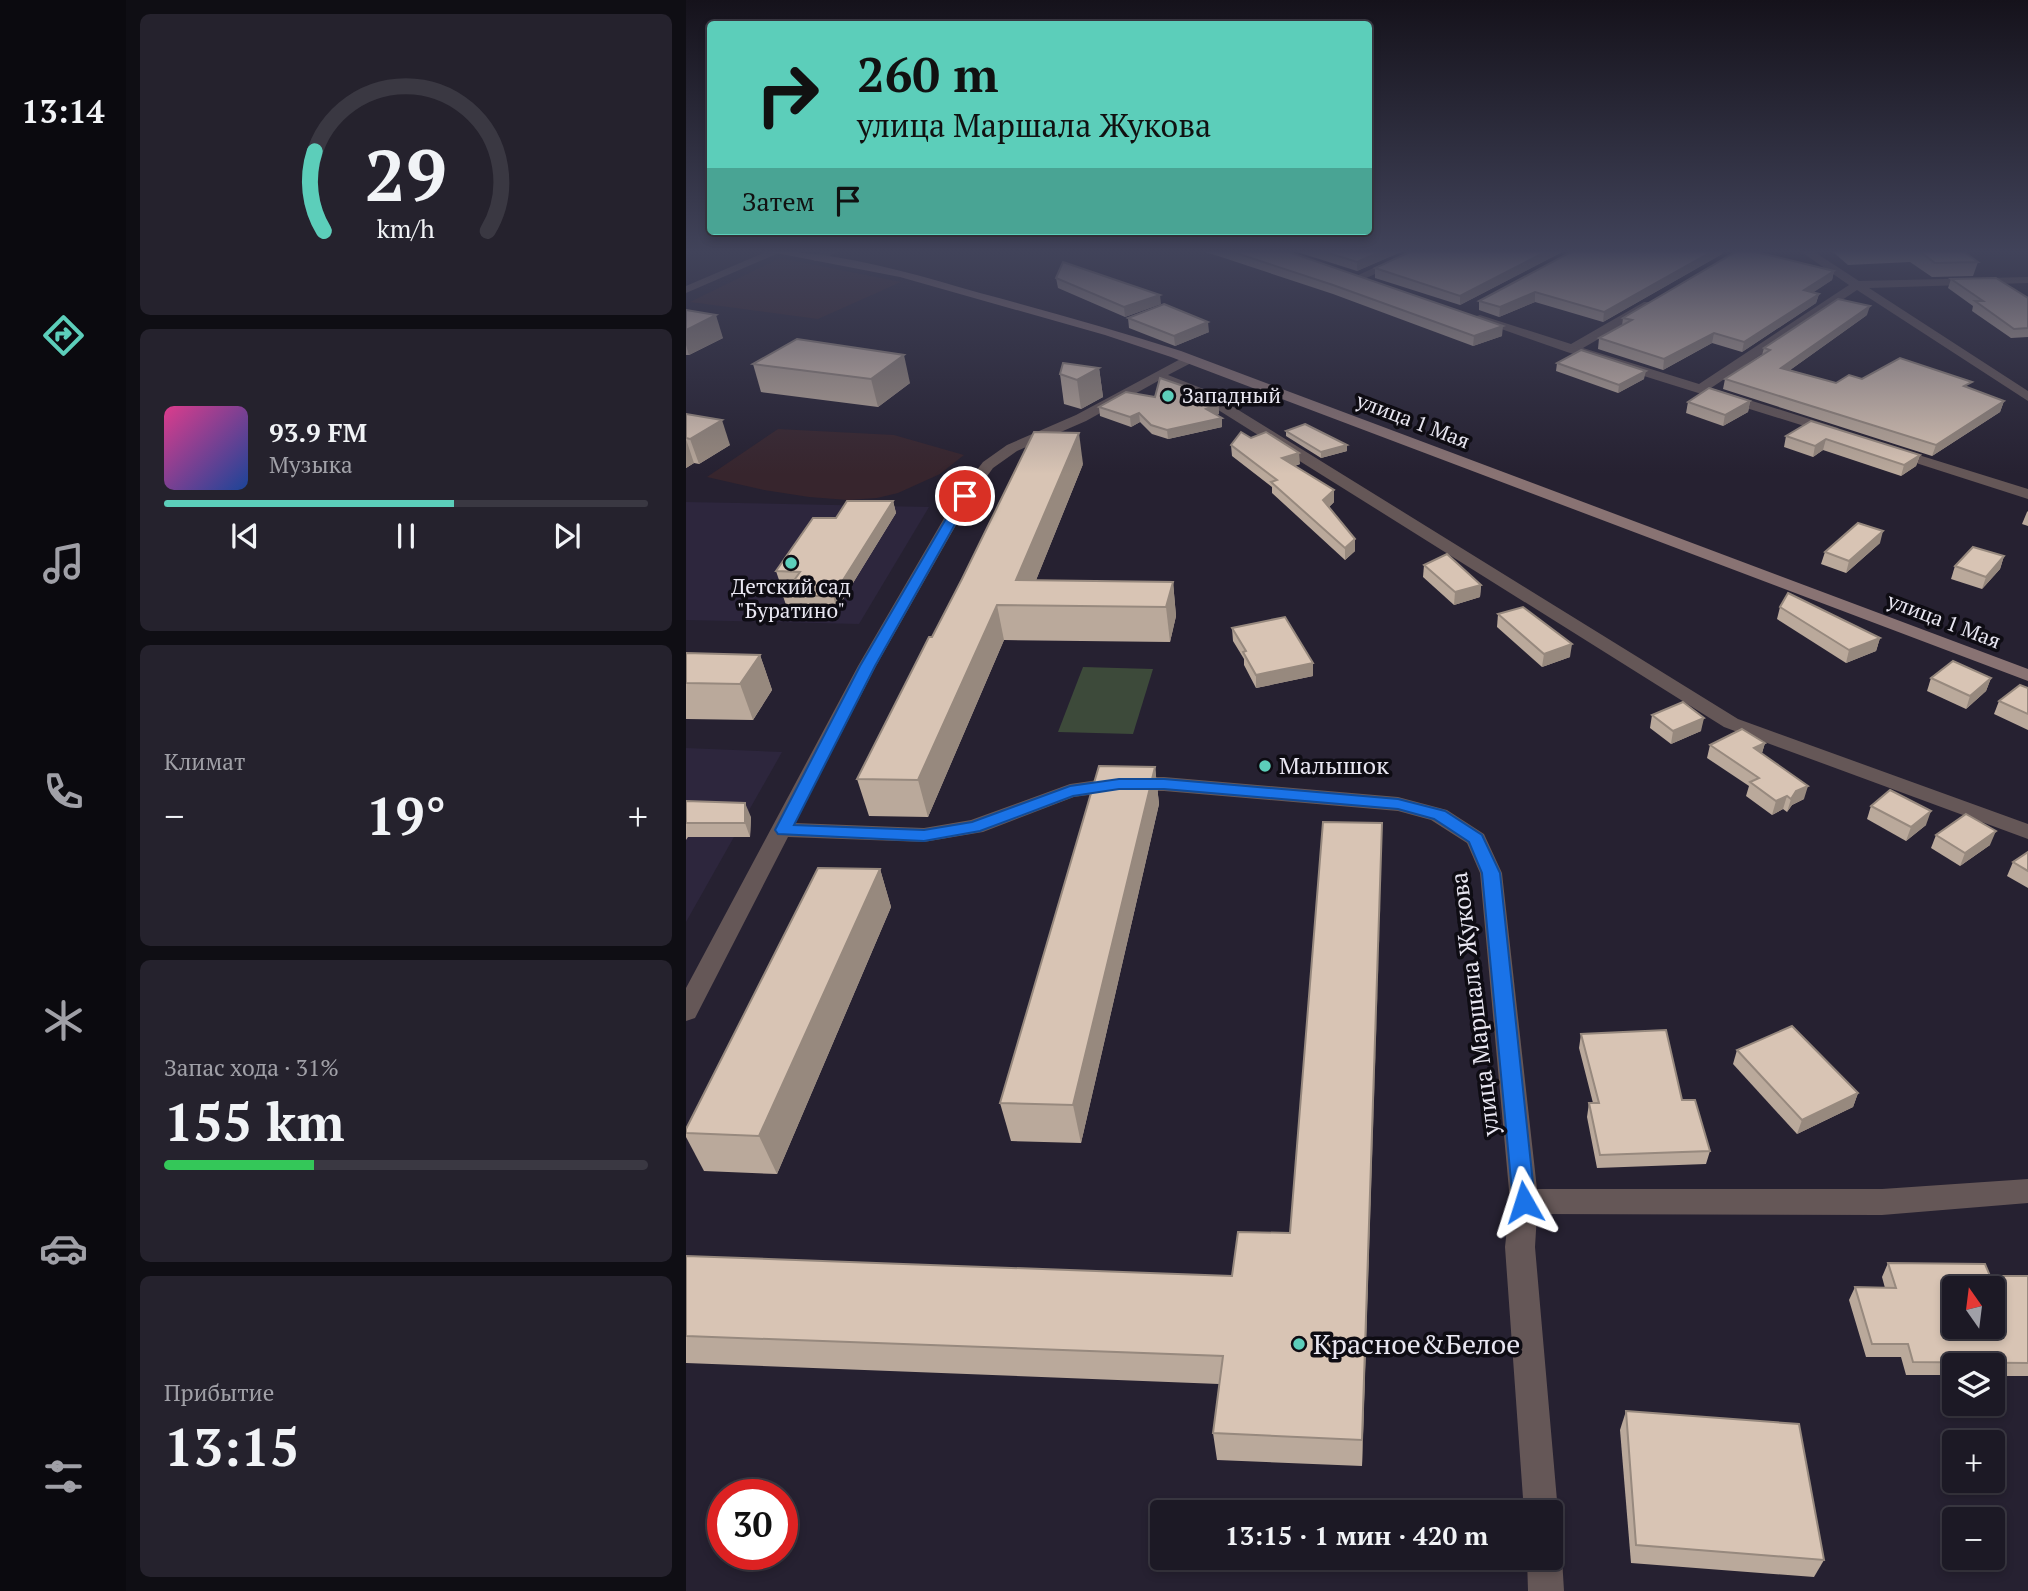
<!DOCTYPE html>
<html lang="ru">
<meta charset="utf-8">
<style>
body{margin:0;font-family:"PT Serif",serif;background:#25222d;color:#f1f3f6;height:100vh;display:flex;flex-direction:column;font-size:26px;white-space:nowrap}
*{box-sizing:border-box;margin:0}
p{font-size:23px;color:#a0a0a7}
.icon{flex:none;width:38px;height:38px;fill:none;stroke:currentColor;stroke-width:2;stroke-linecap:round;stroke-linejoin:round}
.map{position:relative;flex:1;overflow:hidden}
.drawer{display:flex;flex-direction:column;gap:14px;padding:14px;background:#0f0e14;width:560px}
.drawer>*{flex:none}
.hud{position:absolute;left:21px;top:21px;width:665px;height:214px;border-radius:7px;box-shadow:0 4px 10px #0003,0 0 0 2px #3a3842;background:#5cceba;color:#111;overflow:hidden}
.needle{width:46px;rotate:346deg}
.controls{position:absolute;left:1256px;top:1276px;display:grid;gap:14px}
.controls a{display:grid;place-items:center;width:63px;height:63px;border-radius:7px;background:#1c1925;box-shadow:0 4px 10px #0003,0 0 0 2px #3a3842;font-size:35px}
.speed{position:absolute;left:21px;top:1479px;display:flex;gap:14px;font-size:35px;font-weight:700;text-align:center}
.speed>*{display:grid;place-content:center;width:91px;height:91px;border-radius:50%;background:#1c1925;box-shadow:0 4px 10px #0003,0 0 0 2px #3a3842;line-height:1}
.speed .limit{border:10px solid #d22;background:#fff;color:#111}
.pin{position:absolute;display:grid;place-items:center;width:60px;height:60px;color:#fff;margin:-30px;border:4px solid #fff;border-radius:50%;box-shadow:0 2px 7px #0007}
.me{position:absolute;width:77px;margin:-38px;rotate:354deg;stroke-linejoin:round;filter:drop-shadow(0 0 5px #0008)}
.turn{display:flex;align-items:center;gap:24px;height:147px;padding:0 35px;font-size:32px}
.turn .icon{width:91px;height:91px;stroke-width:2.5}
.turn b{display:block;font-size:49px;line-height:60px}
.then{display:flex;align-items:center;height:66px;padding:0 35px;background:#0003;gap:14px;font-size:26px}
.big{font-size:52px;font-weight:600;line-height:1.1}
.drawer .card{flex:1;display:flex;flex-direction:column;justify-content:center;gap:10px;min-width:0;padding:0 24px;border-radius:10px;background:#25222d}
.drawer .dial{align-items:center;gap:0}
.dial svg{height:182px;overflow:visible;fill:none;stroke:#3a3842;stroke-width:7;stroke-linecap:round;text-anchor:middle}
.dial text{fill:#f1f3f6;stroke:none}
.song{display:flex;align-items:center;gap:21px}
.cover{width:84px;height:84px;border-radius:10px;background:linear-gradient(135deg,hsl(330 70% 55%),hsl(220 70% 35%))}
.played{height:7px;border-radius:4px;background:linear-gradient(90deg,#5cceba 60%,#3a3842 60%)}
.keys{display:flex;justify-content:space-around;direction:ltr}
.heat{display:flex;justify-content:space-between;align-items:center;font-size:38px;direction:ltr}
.charge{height:10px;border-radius:5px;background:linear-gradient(90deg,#34c759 31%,#3a3842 0)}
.trip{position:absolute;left:464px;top:1500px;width:413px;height:70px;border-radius:7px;background:#1c1925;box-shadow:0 4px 10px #0003,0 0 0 2px #3a3842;font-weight:600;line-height:70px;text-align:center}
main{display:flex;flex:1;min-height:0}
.menu{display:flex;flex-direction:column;width:126px;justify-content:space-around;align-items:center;background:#0b0a0f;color:#a0a0a7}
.menu .icon{width:49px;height:49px}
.menu .active{color:#5cceba}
.menu b{font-size:32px;color:#f1f3f6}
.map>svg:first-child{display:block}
.industrial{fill:#37252d}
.built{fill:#2d263d}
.green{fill:#3d4a3a}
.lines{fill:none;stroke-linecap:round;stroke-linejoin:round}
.street{fill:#655757;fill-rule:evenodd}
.secondary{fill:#897373;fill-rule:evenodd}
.wall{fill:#baa99b}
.shaded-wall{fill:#97897e}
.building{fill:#d8c4b4;stroke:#97897e;stroke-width:2;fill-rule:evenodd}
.route{fill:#1a73e8;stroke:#114b97;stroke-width:2}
.poi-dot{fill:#5cceba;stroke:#0e0c13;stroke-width:2.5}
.labels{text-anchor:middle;stroke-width:7;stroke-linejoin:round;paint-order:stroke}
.far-poi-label{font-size:21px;fill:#e9e7f2;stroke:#0e0c13;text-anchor:start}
.far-street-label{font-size:21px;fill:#e9e7f2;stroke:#0e0c13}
.poi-label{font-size:24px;fill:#e9e7f2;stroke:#0e0c13;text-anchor:start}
.street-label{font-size:24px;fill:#e9e7f2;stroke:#0e0c13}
.near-poi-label{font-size:28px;fill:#e9e7f2;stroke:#0e0c13;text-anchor:start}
</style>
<main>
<nav class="menu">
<b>13:14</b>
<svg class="icon active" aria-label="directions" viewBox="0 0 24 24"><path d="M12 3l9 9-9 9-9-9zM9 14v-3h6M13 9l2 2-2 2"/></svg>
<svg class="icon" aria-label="music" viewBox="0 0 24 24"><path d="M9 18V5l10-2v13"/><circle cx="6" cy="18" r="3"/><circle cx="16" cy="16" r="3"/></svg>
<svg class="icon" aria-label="phone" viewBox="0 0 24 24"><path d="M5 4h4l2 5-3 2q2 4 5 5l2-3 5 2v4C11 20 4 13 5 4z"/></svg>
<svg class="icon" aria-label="climate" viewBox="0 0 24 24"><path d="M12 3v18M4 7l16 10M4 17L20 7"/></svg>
<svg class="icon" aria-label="car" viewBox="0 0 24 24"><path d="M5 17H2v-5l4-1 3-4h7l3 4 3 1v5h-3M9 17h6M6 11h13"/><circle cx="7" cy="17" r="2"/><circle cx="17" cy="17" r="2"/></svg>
<svg class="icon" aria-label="filters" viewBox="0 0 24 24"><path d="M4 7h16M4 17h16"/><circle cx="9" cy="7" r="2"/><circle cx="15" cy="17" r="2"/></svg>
</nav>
<section class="drawer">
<div class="card dial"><svg viewBox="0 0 100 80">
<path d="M14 69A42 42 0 1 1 86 69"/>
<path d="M14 69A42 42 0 0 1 10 34" stroke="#5cceba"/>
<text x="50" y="56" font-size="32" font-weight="700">29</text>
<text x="50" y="72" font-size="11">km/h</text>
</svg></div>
<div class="card">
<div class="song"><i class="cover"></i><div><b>93.9 FM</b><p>Музыка</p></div></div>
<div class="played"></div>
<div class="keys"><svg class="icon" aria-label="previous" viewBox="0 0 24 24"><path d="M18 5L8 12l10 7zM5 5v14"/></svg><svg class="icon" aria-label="pause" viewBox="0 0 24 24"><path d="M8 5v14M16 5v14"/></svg><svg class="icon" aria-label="next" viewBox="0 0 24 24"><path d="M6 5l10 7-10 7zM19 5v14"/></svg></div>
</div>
<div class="card"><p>Климат</p>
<div class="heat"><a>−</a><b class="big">19°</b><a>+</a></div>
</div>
<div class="card"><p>Запас хода · 31%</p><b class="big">155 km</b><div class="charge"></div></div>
<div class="card"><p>Прибытие</p><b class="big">13:15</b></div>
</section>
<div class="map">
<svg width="1342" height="1591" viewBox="0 0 1342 1591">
<rect width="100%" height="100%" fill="#262131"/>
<g class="industrial">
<path d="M94,258l121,24 -83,37 -128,-17z"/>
<path d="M92,429l116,6 70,20 -24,19 -42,19 -21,5 -29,2 -39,-3 -45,-7 -57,-13z"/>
</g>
<g class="built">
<path d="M0,502l243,5 -70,117 -173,-4z"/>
<path d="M0,748l96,4 -96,170z"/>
</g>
<path class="green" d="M397,667l70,2 -20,65 -75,-2z"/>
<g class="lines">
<g class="street">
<path d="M82,251l13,1 -95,41v-7z"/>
<path d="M137,251h14l-15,10h-8v-4z"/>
<path d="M724,251h15l-63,29 -10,-2z"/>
<path d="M1114,251h13l46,30 169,-4v6l-159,5 159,103v10l-171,-111 -146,98 127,40 2,3 -7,4 -266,-83 -97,-34 10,-3 91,29 73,-42h8v6l-69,40 116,36 150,-99z"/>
<path d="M502,355l5,1v6l-25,13 38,15 532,329 290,105v15l-304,-112 -528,-331 -38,-15 -72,40 -69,30 -24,17 -21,29 -96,169 -81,157 129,5 47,-8 99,-36 49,-7h45l234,20 49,13 37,24 18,39 35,316h345l146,-10v24l-146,12 -345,-1 -2,33 23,265 -8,13v-13h-26l-19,-265 5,-46 -30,-328 -13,-30 -36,-23 -33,-9 -234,-20h-45l-45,6 -91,35 -59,10 -136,-5 -93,181 -9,3v-33l172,-322 99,-170 26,-34 24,-17 69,-30z"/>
<path d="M1207,447l135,42v10l-140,-45 -2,-3z"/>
<path d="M864,1543l6,3 6,12 2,33h-36l-1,-33h23z"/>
</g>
<path class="secondary" d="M80,251c72,0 145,22 214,42 68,18 134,37 201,58l847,318v12l-857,-324 -66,-22 -205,-58z"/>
</g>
<g class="wall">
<path d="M517,251h83l216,85 -29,10 -140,-52z"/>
<path d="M608,251h109l-46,20z"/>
<path d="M878,251l-104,54 -85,-27v-10z"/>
<path d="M1146,251h131l15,11 -5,14 -41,1 -22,-15 -62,3z"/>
<path d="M1036,254l-119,68 -68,-20 -36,15 -20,-7v-9z"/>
<path d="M1148,271l-2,9 -19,12 6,2 -3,9 -74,49 -30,-9 -49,27 -65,-21 1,-11 23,-12 1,-8z"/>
<path d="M370,278l105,26 -36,13 -67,-29z"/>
<path d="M1265,279l77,19v39l-17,1 -39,-27 1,-5 -25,-18z"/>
<path d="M0,310l37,28 -34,17h-3z"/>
<path d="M1181,315l-77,55 46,13 26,-4 108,9 34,13 -4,11 -68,44 -209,-67 2,-10 37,-24 2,-7z"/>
<path d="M442,318l81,14 -34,14 -46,-18z"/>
<path d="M871,363l87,16 -26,14 -62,-22z"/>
<path d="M67,364l157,19 -32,24 -117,-15z"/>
<path d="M413,368l4,29 -22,12 -17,-5 -4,-30z"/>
<path d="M469,397l63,7 1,10 -3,1 6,3v9l-54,12 -16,-5 -12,-12 -9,5 -31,-11 -1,-9z"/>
<path d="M1064,401l-2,11 -25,14 -37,-13 2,-11z"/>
<path d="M0,414l44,31 -31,19 -5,-1 -8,5z"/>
<path d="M1125,421l109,34 -4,11 -15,10 -78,-26 -10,7 -29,-10 2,-11z"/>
<path d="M600,431l61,20 -26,7 -35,-22z"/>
<path d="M565,438l49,26 -5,2 39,24v12l-5,5 26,44 -10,9 -73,-67v-6l-40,-31 -1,-11z"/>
<path d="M397,464l-47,116 137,2 3,34 -6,26 -166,-2 -76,177 -59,-1 -12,-37 75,-142z"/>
<path d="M207,501l3,12 -59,96 -50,-1 -4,-12 9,-12 -12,-1 -4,-12 60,-53z"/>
<path d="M1342,511v15l-6,-2 5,-12z"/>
<path d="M1194,543l-34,30 -25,-9 4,-12z"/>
<path d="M1318,556l-4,13 -18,20 -31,-10 4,-13z"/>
<path d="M738,565l57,20 -1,12 -26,8 -31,-28z"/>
<path d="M1094,607l100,31 -4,13 -30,12 -69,-44z"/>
<path d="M812,614l72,43 -28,10 -45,-40z"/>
<path d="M546,628l81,35v13l-57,12 -12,-23v-6l-11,-18z"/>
<path d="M0,653l74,2 12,35 -19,30 -67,-1z"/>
<path d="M1245,678h60l-5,13 -20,18 -39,-18z"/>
<path d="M1342,688v42l-34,-16 5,-13z"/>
<path d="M966,715l49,16 -30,13 -21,-16z"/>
<path d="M1079,743l-3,10 42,46 -12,6 -5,7 -4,-3 -11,6 -26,-19 3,-10 -42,-28 3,-13z"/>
<path d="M469,767l4,37 -78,339 -70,-2 -11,-38z"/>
<path d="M0,801l65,16 -1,20h-62l-2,3z"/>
<path d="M1185,806l55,19 -20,16 -39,-22z"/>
<path d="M696,823l-20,643 -145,-6 -4,-27 6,-49 -533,-21v-107l546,20 58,-43z"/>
<path d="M1250,835l54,10 -30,21 -29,-18z"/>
<path d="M1342,852v36l-21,-12 6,-14z"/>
<path d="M194,869l11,38 -114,267 -73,-3 -18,-34v-8z"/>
<path d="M895,1034l101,66 28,51 -4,13 -109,4 -10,-51 2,-14h4l-14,-55z"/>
<path d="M1051,1050l121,43 -5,14 -56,27 -64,-70z"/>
<path d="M1202,1263l102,13h38v100h-35v-11h-38v10h-49l-5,-18h-35l-17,-57 6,-13 30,1 -3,-11z"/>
<path d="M940,1411l198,149 -10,17 -183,-14 -11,-133z"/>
</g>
<g class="shaded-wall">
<path d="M696,251h21l-46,20v-9z"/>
<path d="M861,251h17l-104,54v-9z"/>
<path d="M1027,251h10l-1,3 -119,68 1,-10z"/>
<path d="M1148,271l-2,9 -30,20 2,-10z"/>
<path d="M849,292v10l-36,15 1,-10z"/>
<path d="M1133,294l-3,9 -74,49 2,-10z"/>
<path d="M474,295l1,9 -36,13 -1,-10z"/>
<path d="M1184,306l-3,9 -88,63 2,-10z"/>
<path d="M30,315l7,23 -34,17 -3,-10v-15z"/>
<path d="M522,322l1,10 -34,14 -1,-10z"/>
<path d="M817,326l-1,10 -29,10 1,-10z"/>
<path d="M1028,333l-2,10 -49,27 1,-11z"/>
<path d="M218,355l6,28 -32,24 -7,-28z"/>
<path d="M413,368l4,29 -22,12 -4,-29z"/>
<path d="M960,371l-2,8 -26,14 1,-8z"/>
<path d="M1064,401l-2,11 -25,14 2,-11z"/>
<path d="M1318,401l-4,11 -68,44 4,-11z"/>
<path d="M532,404l1,10 -12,4 -1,-9z"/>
<path d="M453,413l1,9 -9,5 -1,-10z"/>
<path d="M536,418v9l-54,12 -1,-9z"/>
<path d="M36,420l8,25 -31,19 -9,-25z"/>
<path d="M393,433l4,31 -57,141 -10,-25z"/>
<path d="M0,439l8,24 -8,5z"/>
<path d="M1140,439l-3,11 -10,7 2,-11z"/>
<path d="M661,445v6l-26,7v-6z"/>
<path d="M613,453l1,11 -17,5 -1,-11z"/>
<path d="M1234,455l-4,11 -15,10 3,-11z"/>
<path d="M648,490v12l-10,10 -1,-12z"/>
<path d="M207,501l3,12 -59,96 -4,-13z"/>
<path d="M1197,531l-3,12 -34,30 3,-12z"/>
<path d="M669,539v12l-10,9v-12z"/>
<path d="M1318,556l-4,13 -18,20 4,-12z"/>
<path d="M487,582l3,34 -6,26 -4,-35z"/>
<path d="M795,585l-1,12 -26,8 1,-13z"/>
<path d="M311,605l7,35 -76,177 -10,-37z"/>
<path d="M1194,638l-4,13 -30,12 3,-13z"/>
<path d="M886,644l-2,13 -28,10 2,-13z"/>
<path d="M74,655l12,35 -19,30 -13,-36z"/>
<path d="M627,663v13l-57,12v-13z"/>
<path d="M1305,678l-5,13 -20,18 4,-13z"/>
<path d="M1018,718l-3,13 -30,13 2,-13z"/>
<path d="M1079,743l-4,13 -7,-8z"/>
<path d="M469,767l4,37 -78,339 -8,-38z"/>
<path d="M1122,786l-4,13 -12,6 -5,7 4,-13 5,-8z"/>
<path d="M1101,796l-4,13 -11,6 4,-14z"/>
<path d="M59,803l6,14 -1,20 -5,-14z"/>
<path d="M1245,811l-5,14 -20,16 5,-14z"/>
<path d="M1310,831l-6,14 -30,21 5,-13z"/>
<path d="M696,852l-20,614v-26z"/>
<path d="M194,869l11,38 -114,267 -18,-38z"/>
<path d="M1172,1093l-5,14 -56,27 5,-14z"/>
</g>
<g class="building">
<path d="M544,251h56l217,75 -29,10 -141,-51z"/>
<path d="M636,251h60l-25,11z"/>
<path d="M726,251h135l-87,45 -85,-28z"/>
<path d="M887,251h140l-109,61 -69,-20 -35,15 -21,-6z"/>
<path d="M1051,251h15l82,20 -30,19 15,4 -75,48 -30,-9 -50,26 -65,-21 33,-18 -9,-2z"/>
<path d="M1233,251h44l15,11 -43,1z"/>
<path d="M377,262l97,33 -36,12 -68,-29z"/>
<path d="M1310,278l32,20v30l-14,1 -39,-28h8l-32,-22z"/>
<path d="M1152,299l32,7 -89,62 55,15 13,-8 13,4 38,-21 72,24 -8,4 40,15 -68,44 -211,-66 45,-29 -6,-2z"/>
<path d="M478,304l44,18 -34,14 -46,-18z"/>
<path d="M0,310l30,5 -30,15z"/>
<path d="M111,339l107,16 -33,24 -118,-15z"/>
<path d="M895,350l65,21 -27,14 -62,-22z"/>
<path d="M377,363l36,5 -22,12 -17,-6z"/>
<path d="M474,378l32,11 26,15 -12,5 16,9 -55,12 -16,-5 -12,-12 -9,4 -31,-10 27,-15 29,5z"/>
<path d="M1023,388l41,13 -25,14 -37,-13z"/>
<path d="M0,414l36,6 -32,19 -4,-1z"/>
<path d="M1125,421l109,34 -16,10 -78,-26 -11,7 -29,-10z"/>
<path d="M619,424l42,21 -26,7 -35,-21z"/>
<path d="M348,432l45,1 -63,147 157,2 -7,25 -169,-2 -79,175 -61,-1 72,-142h3l30,-58z"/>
<path d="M555,432l10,6 15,-6 33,21 -17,5 52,32 -11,10 32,39 -10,9 -74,-66 6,-2 -46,-35z"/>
<path d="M161,501h46l-60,95h-50l17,-24 -24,-1 37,-53h23z"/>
<path d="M1172,523l25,8 -34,30 -24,-9z"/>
<path d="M1287,547l31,9 -18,21 -31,-11z"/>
<path d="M761,554l34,31 -26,7 -31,-27z"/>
<path d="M1102,593l92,45 -31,12 -69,-43z"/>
<path d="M837,607l49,37 -28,10 -46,-40z"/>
<path d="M599,617l28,46 -57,12 -13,-23 3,-1 -14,-23z"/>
<path d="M0,653l74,2 -20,29 -54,-1z"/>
<path d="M1267,661l38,17 -21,18 -39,-18z"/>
<path d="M1334,685l8,3v26l-29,-13z"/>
<path d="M997,702l21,16 -31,13 -21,-16z"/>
<path d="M1056,729l23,14 -11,5 54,38 -12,5 -5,8 -4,-3 -11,5 -26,-19 9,-4 -49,-33z"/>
<path d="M413,766l56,1 -82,338 -73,-2z"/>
<path d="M1204,790l41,21 -20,16 -40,-21z"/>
<path d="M0,801l59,2v20h-59z"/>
<path d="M1280,814l30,17 -31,22 -29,-18z"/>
<path d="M637,822l59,1 -20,617 -149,-7 10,-77 -537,-20v-80l546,20 6,-44 52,1z"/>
<path d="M1342,852v19l-15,-9z"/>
<path d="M132,868l62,1 -121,267 -73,-3v-4z"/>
<path d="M1106,1026l66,67 -56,27 -65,-70z"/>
<path d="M980,1030l16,70h13l15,51 -110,4 -11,-52h10l-18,-69z"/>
<path d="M1202,1263l97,1 5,12h38v87l-115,-1 -5,-18h-36l-17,-57 41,1zM1269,1288h38v38h-38z"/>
<path d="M940,1411l173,13 25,136 -188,-15z"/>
</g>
<linearGradient id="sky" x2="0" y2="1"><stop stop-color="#15121b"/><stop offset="0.53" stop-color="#41435a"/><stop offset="1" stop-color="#41435a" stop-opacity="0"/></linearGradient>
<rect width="1342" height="474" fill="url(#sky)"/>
<path class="route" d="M275,493l10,3 -96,170 -81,159 130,5 48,-8 98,-36 49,-7h45l234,20 47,12 37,24 18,38 35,329 -4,6 -7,3 -8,-3 -3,-6 -31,-329 -13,-31 -35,-23 -36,-10 -234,-20h-45l-46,7 -93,35 -56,10 -146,-7 -3,-4 85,-164z"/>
<g class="poi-dot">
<circle cx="482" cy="396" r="7"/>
<circle cx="105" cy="563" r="7"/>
<circle cx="579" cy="766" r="7"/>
<circle cx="613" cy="1344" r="7"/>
</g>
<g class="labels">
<g class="far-poi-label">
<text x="496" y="403">Западный</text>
<text x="105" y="594" text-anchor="middle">Детский сад<tspan x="105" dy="24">"Буратино"</tspan></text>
</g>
<g class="far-street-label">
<text transform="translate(727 421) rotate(21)" y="7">улица 1 Мая</text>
<text transform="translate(1258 621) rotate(21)" y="7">улица 1 Мая</text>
</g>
<g class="poi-label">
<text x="593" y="774">Малышок</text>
</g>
<g class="street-label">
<text transform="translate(789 1004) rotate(-97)" y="8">улица Маршала Жукова</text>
</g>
<g class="near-poi-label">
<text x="627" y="1354">Красное&amp;Белое</text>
</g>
</g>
</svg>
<div class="controls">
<a><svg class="needle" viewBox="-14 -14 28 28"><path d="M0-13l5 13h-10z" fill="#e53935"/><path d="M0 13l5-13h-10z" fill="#a0a0a7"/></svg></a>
<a><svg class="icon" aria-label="layers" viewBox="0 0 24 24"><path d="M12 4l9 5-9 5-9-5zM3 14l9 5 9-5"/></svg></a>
<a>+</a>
<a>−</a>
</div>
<div class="speed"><div class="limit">30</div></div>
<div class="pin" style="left:279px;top:496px;background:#d93025"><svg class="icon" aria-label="arrive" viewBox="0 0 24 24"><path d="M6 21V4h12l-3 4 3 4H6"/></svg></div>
<svg class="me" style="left:838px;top:1202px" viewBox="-20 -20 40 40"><path d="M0-17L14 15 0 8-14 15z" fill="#1a73e8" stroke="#fff" stroke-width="4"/></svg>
<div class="trip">13:15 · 1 мин · 420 m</div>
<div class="hud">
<div class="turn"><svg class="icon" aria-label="right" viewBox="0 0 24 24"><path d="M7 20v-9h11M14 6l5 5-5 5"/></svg><div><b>260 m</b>улица Маршала Жукова</div></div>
<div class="then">Затем<svg class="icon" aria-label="arrive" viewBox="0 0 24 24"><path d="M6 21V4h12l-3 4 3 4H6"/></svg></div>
</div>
</div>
</main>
